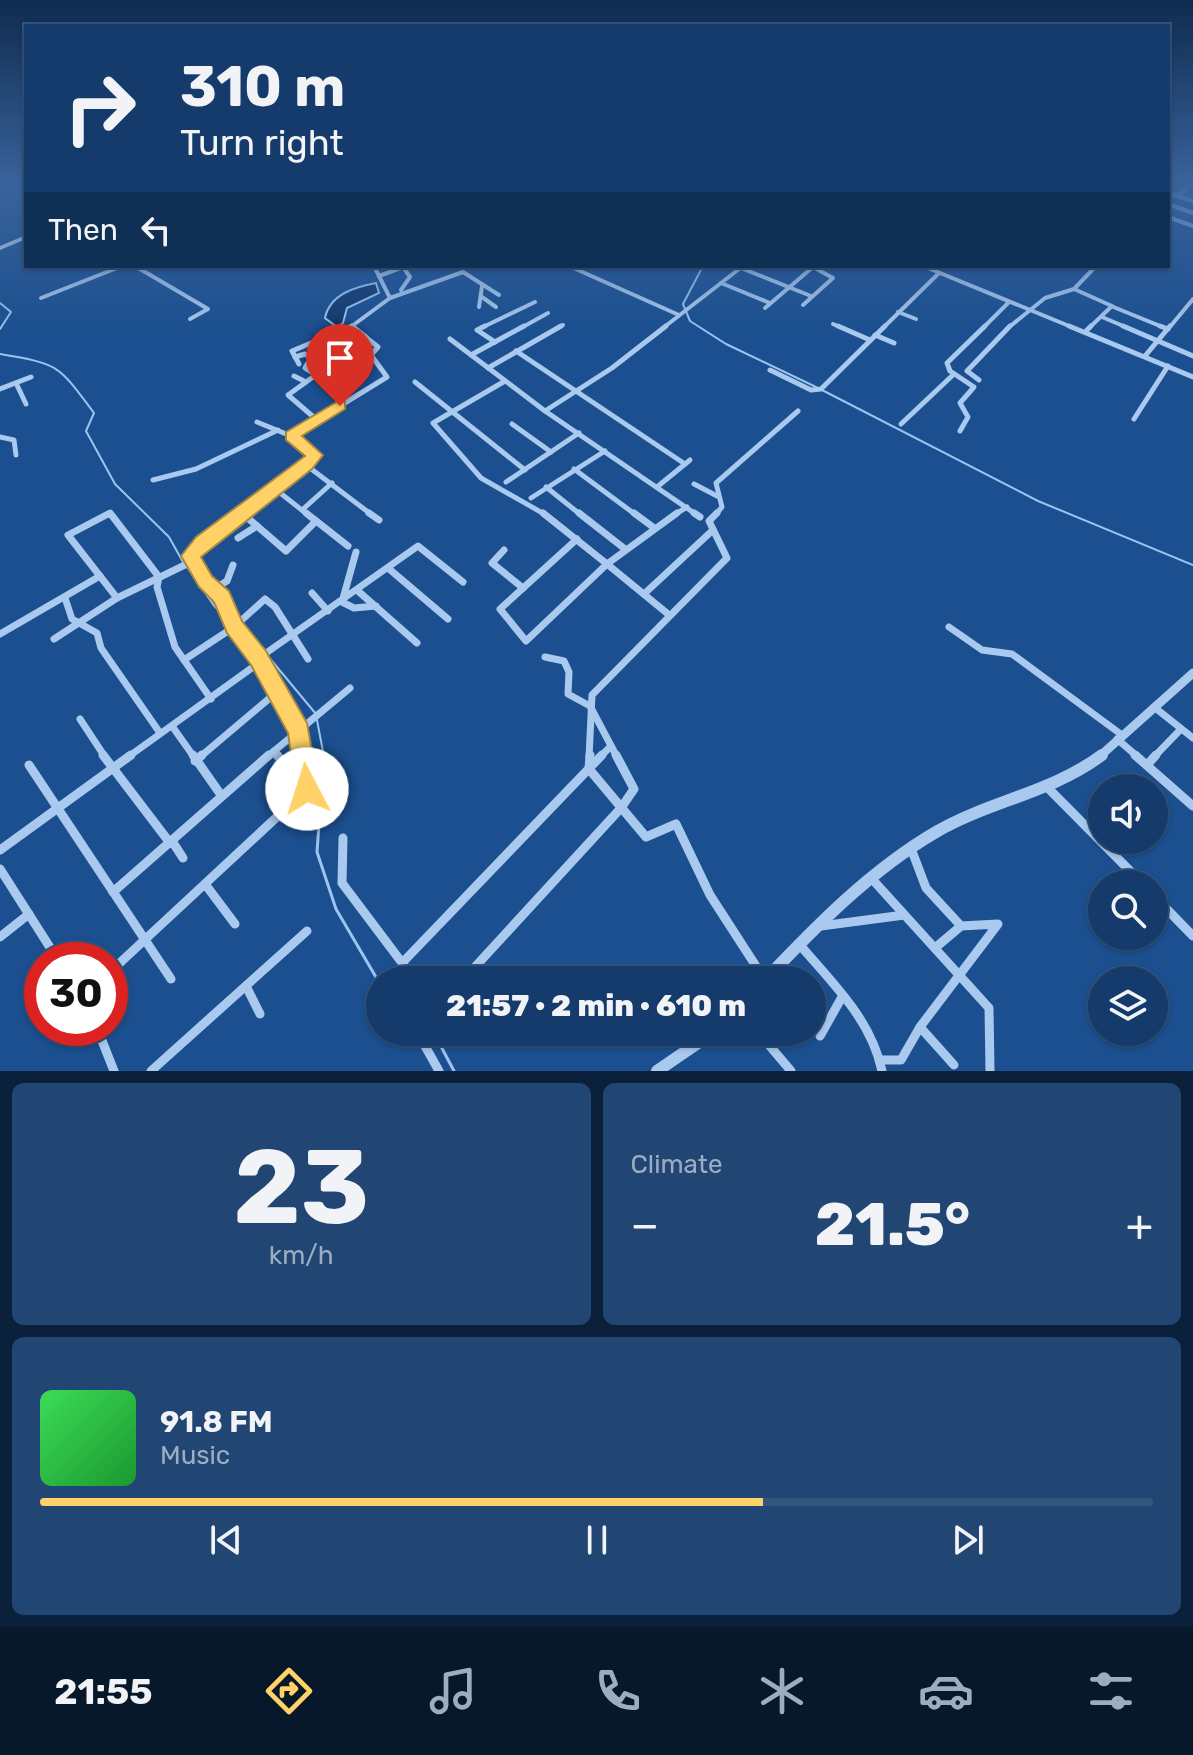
<!DOCTYPE html>
<meta charset="utf-8">
<style>
body{margin:0;font-family:Rubik,sans-serif;background:#214673;color:#f1f3f6;height:100vh;display:flex;flex-direction:column;font-size:30px;white-space:nowrap}
*{box-sizing:border-box;margin:0}
p{font-size:26px;color:#9dadc1}
.icon{flex:none;width:44px;height:44px;fill:none;stroke:currentColor;stroke-width:2;stroke-linecap:round;stroke-linejoin:round}
.map{position:relative;height:1071px;overflow:hidden}
.side{display:flex;flex-direction:column;gap:12px;padding:12px;background:#0b203b;flex:1}
.side>*{flex:none}
.top-card{position:absolute;left:24px;top:24px;width:1146px;height:244px;border-radius:0px;box-shadow:0 2px 6px #0004,0 0 0 2px #33557e;background:#143b6b;color:#f1f3f6;overflow:hidden}
.controls{position:absolute;left:1088px;top:774px;display:grid;gap:16px}
.controls a{display:grid;place-items:center;width:80px;height:80px;border-radius:50%;background:#143b6b;box-shadow:0 2px 6px #0004,0 0 0 2px #33557e;font-size:40px}
.speed{position:absolute;left:24px;top:942px;display:flex;gap:16px;font-size:40px;font-weight:700;text-align:center}
.speed>*{display:grid;place-content:center;width:104px;height:104px;border-radius:50%;background:#143b6b;box-shadow:0 2px 6px #0004,0 0 0 2px #33557e;line-height:1}
.speed .limit{border:12px solid #d22;background:#fff;color:#111}
.pin{position:absolute;display:grid;place-items:center;width:68px;height:68px;color:#fff;margin:-82px -34px;border-radius:50% 50% 50% 0;rotate:-45deg;box-shadow:0 0 8px #0007}
.pin .icon{rotate:45deg}
.me{position:absolute;width:88px;margin:-44px;rotate:355deg;stroke-linejoin:round;filter:drop-shadow(0 0 6px #0008)}
.turn{display:flex;align-items:center;gap:28px;height:168px;padding:0 24px;font-size:36px}
.turn .icon{width:104px;height:104px;stroke-width:2.5}
.turn b{display:block;font-size:56px;line-height:68px}
.then{display:flex;align-items:center;height:76px;padding:0 24px;background:#0003;gap:16px;font-size:30px}
.big{font-size:60px;font-weight:800;line-height:1.1}
.side .card{flex:1;display:flex;flex-direction:column;justify-content:center;gap:12px;min-width:0;padding:0 28px;border-radius:12px;background:#214673}
.side .dial{align-items:center;gap:0}
.dial b{font-size:104px;line-height:1}
.song{display:flex;align-items:center;gap:24px}
.cover{width:96px;height:96px;border-radius:12px;background:linear-gradient(135deg,hsl(130 70% 55%),hsl(130 70% 35%))}
.played{height:8px;border-radius:4px;background:linear-gradient(90deg,#ffd166 65%,#33557e 65%)}
.keys{display:flex;justify-content:space-around;direction:ltr}
.heat{display:flex;justify-content:space-between;align-items:center;font-size:44px;direction:ltr}
.side .tiles{flex:1;display:grid;gap:12px;grid-template-columns:1fr 1fr}
.card:last-child{grid-column:span 2}
.trip{position:absolute;left:366px;top:966px;width:460px;height:80px;border-radius:40px;background:#143b6b;box-shadow:0 2px 6px #0004,0 0 0 2px #33557e;font-weight:800;line-height:80px;text-align:center}
.tabs{display:flex;height:128px;justify-content:space-around;align-items:center;background:#08182b;color:#9dadc1}
.tabs .icon{width:56px;height:56px}
.tabs .active{color:#ffd166}
.tabs b{font-size:36px;color:#f1f3f6}
.map>svg:first-child{display:block}
.water{fill:#123a6d;stroke:#9cc4f0;stroke-width:2}
.lines{fill:none;stroke-linecap:round;stroke-linejoin:round}
.stream-far1{stroke:#9cc4f0;stroke-width:2}
.stream{stroke:#9cc4f0;stroke-width:3}
.minor-far3{stroke:#a9c9ee;stroke-width:4}
.minor-far2{stroke:#a9c9ee;stroke-width:5}
.minor-far1{stroke:#a9c9ee;stroke-width:7}
.minor{stroke:#a9c9ee;stroke-width:9}
.tertiary-far1{stroke:#a9c9ee;stroke-width:9}
.tertiary{stroke:#a9c9ee;stroke-width:12}
.primary{fill:#f0f6ff;fill-rule:evenodd}
.route{fill:#ffd166;stroke:#a68842;stroke-width:2}
</style>
<div class="map">
<svg width="1193" height="1071" viewBox="0 0 1193 1071">
<rect width="100%" height="100%" fill="#1b4f8f"/>
<path class="water" d="M376,283l3,10 -32,15 -4,15 -6,4 -12,-9c5,-24 30,-31 51,-35z"/>
<g class="lines">
<g class="stream-far1">
<path d="M703,266l-20,38 7,17 36,23 90,43"/>
<path d="M0,303l11,9 -11,17"/>
<path d="M0,354c60,10 58,11 94,59l-8,18 29,53 54,53 14,25"/>
<path d="M822,390l216,111 155,64"/>
<path d="M187,567l28,40 10,8"/>
<path d="M240,626l23,24"/>
<path d="M267,655l49,59"/>
<path d="M317,720l7,37"/>
</g>
<g class="stream">
<path d="M324,755l-7,97 19,57 44,75"/>
<path d="M428,1032l8,5 18,34"/>
</g>
<g class="minor-far3">
<path d="M1168,193l25,8"/>
<path d="M1178,196l14,-13"/>
<path d="M1168,204l25,9"/>
<path d="M1168,217l25,9"/>
<path d="M135,266l73,43 -18,10"/>
<path d="M569,266l110,49"/>
<path d="M923,266l151,62"/>
<path d="M741,268l70,28"/>
<path d="M379,276l27,-10"/>
<path d="M721,283l49,20"/>
<path d="M401,290l9,-13 -7,-10"/>
<path d="M482,297l14,10"/>
<path d="M41,298l81,-32"/>
<path d="M390,298l73,-26 36,23"/>
<path d="M1111,306l54,22"/>
<path d="M479,307l3,-21"/>
<path d="M765,308l48,-41 20,11 -30,27"/>
<path d="M898,312l18,7"/>
<path d="M1102,317l26,11"/>
<path d="M833,324l9,4"/>
<path d="M347,328l5,-2"/>
<path d="M354,328l-2,-2 38,-28 -16,-32"/>
<path d="M481,328l54,-26"/>
<path d="M521,328l27,-15"/>
<path d="M558,328l5,-3"/>
<path d="M663,328l80,-62"/>
<path d="M883,328l56,-55"/>
<path d="M983,328l26,-26"/>
<path d="M1008,328l37,-30 29,-9"/>
<path d="M1089,328l23,-22 -38,-17 22,-23"/>
<path d="M1169,328l24,-29"/>
</g>
<g class="minor-far2">
<path d="M485,326l-8,4 18,12"/>
<path d="M838,326l32,14"/>
<path d="M1069,326l124,51"/>
<path d="M1123,326l70,30"/>
<path d="M1160,326l8,3"/>
<path d="M1086,331l5,-5"/>
<path d="M875,335l19,8"/>
<path d="M450,339l95,72 152,104"/>
<path d="M516,351l169,113"/>
<path d="M471,355l53,-29"/>
<path d="M1145,356l25,-30"/>
<path d="M295,357l10,-3 9,7"/>
<path d="M299,364l-7,-13 60,-25"/>
<path d="M488,368l73,-42"/>
<path d="M770,370l41,20 10,-1 64,-63"/>
<path d="M311,372l-6,-4 2,-4 58,-28"/>
<path d="M294,376l12,6"/>
<path d="M979,380l-12,-9 43,-45"/>
<path d="M505,381l-72,42 48,55 65,37"/>
<path d="M415,382l110,88"/>
<path d="M16,383l10,21"/>
<path d="M0,389l31,-12"/>
<path d="M545,411l67,-43 54,-42"/>
<path d="M1134,419l34,-53"/>
<path d="M317,420l-29,-25 25,-18 9,3 49,-25"/>
<path d="M512,424l39,28"/>
<path d="M901,424l53,-50"/>
<path d="M960,431l8,-14 -8,-14 14,-16 -24,-16 -3,-8 38,-37"/>
<path d="M291,436l96,-59 -16,-22 7,-8 -26,-21"/>
<path d="M0,437l14,3 2,15"/>
<path d="M306,465l66,50"/>
<path d="M574,469l62,46"/>
<path d="M153,480l43,-11 82,-39"/>
<path d="M506,482l73,-49"/>
<path d="M694,484l25,13"/>
<path d="M546,487l35,28"/>
<path d="M657,487l33,-27"/>
<path d="M274,488l34,27"/>
<path d="M531,498l74,-47"/>
<path d="M302,510l30,-27"/>
<path d="M107,515h4"/>
<path d="M237,515l78,-60 -24,-19 -34,-14"/>
<path d="M674,515l13,-8"/>
<path d="M715,515l7,-8 -6,-24 82,-72"/>
</g>
<g class="minor-far1">
<path d="M242,513l44,38 30,-30"/>
<path d="M306,513l42,33"/>
<path d="M369,513l10,7"/>
<path d="M543,513l64,51 70,-51"/>
<path d="M579,513l46,36"/>
<path d="M634,513l19,14"/>
<path d="M694,513l6,4"/>
<path d="M238,538l19,-12"/>
<path d="M577,539l-77,70 26,32 81,-77 61,50"/>
<path d="M504,550l-12,13 31,25"/>
<path d="M356,552l-14,50 12,6 22,-2"/>
<path d="M388,568l60,51"/>
<path d="M214,589l13,-8 6,-16"/>
<path d="M358,591l59,52"/>
<path d="M312,593l16,18"/>
<path d="M644,594l69,-64"/>
<path d="M65,598l7,21 25,14 4,15 59,85"/>
<path d="M117,598l-49,-63 42,-22 49,64 -2,10 18,60 36,52"/>
<path d="M949,627l33,23 30,4 110,81"/>
<path d="M0,634l100,-58"/>
<path d="M54,639l63,-41 76,-37"/>
<path d="M545,657l19,4 5,11 -1,22 22,12 27,51"/>
<path d="M259,658l159,-112 45,36"/>
<path d="M184,660l50,-33 31,-28 10,8 33,52"/>
<path d="M260,662l39,69 4,26"/>
<path d="M1154,707l39,31"/>
<path d="M80,719l25,38"/>
<path d="M172,726l22,31"/>
<path d="M1117,739l21,18"/>
<path d="M274,751l5,6"/>
<path d="M128,757l132,-95 -26,-35 -12,-30 -17,-15 -14,-26 11,-14 38,-29"/>
<path d="M200,757l78,-66"/>
<path d="M267,757l83,-69"/>
<path d="M589,757l3,-62 135,-137 -18,-37 8,-8"/>
<path d="M600,757l11,-11"/>
<path d="M1154,757l27,-28"/>
</g>
<g class="minor">
<path d="M103,755l67,88"/>
<path d="M193,755l28,40"/>
<path d="M277,755l10,12"/>
<path d="M590,755l-1,14 57,68 30,-13 34,71 55,85"/>
<path d="M1135,755l58,51"/>
<path d="M195,761l7,-6"/>
<path d="M29,765l142,214"/>
<path d="M1147,765l9,-10"/>
<path d="M1047,787l96,97"/>
<path d="M343,838l-1,45 73,97"/>
<path d="M172,841l11,17"/>
<path d="M0,850l131,-95"/>
<path d="M912,851l14,37 35,38"/>
<path d="M0,869l58,91"/>
<path d="M872,879l117,129 1,63"/>
<path d="M205,884l30,40"/>
<path d="M113,892l156,-137"/>
<path d="M1154,896l39,40"/>
<path d="M821,926l83,-11"/>
<path d="M0,937l29,-23"/>
<path d="M800,945c33,39 71,74 82,126"/>
<path d="M403,962l199,-207"/>
<path d="M110,972l197,-183 -5,-34"/>
<path d="M463,980l158,-172 13,-19 -18,-34"/>
<path d="M246,986l14,28"/>
<path d="M920,1027l34,38"/>
<path d="M97,1028l17,43"/>
<path d="M422,1032l3,14 14,25"/>
<path d="M758,1032l33,39"/>
<path d="M820,1036l22,-39"/>
<path d="M881,1060h20l19,-33 78,-103 -37,2 -26,22"/>
<path d="M151,1071l156,-140"/>
</g>
<path class="tertiary-far1" d="M1099,757l94,-84"/>
<g class="tertiary">
<path d="M765,980c51,-54 106,-110 171,-148 53,-31 115,-39 166,-77"/>
<path d="M657,1071l57,-39"/>
</g>
<path class="primary" d="M26,235v4l-26,11v-4z"/>
</g>
<linearGradient id="sky" x2="0" y2="1"><stop stop-color="#0f2b4f"/><stop offset="0.55" stop-color="#39639b"/><stop offset="1" stop-color="#39639b" stop-opacity="0"/></linearGradient>
<rect width="1193" height="333" fill="url(#sky)"/>
<path class="route" d="M340,400l5,2v7l-43,27 21,19 -11,14 -111,88 11,19 17,15 13,30 24,30 41,72 12,66 -3,8 -9,4 -8,-4 -3,-8 -8,-56 -37,-68 -24,-32 -13,-31 -15,-15 -18,-31 15,-19 109,-81 -19,-16v-8z"/>
</svg>
<div class="controls">
<a><svg class="icon" aria-label="sound" viewBox="0 0 24 24"><path d="M4 9h4l5-4v14l-5-4H4zM17 9q2 3 0 6"/></svg></a>
<a><svg class="icon" aria-label="search" viewBox="0 0 24 24"><circle cx="10" cy="10" r="6"/><path d="M15 15l6 6"/></svg></a>
<a><svg class="icon" aria-label="layers" viewBox="0 0 24 24"><path d="M12 4l9 5-9 5-9-5zM3 14l9 5 9-5"/></svg></a>
</div>
<div class="speed"><div class="limit">30</div></div>
<div class="pin" style="left:340px;top:406px;background:#d93025"><svg class="icon" aria-label="arrive" viewBox="0 0 24 24"><path d="M6 21V4h12l-3 4 3 4H6"/></svg></div>
<svg class="me" style="left:307px;top:789px" viewBox="-20 -20 40 40"><circle r="19" fill="#fff"/><path d="M0-13L10 11 0 6-10 11z" fill="#ffd166"/></svg>
<div class="trip">21:57 · 2 min · 610 m</div>
<div class="top-card">
<div class="turn"><svg class="icon" aria-label="right" viewBox="0 0 24 24"><path d="M7 20v-9h11M14 6l5 5-5 5"/></svg><div><b>310 m</b>Turn right</div></div>
<div class="then">Then<svg class="icon" aria-label="left" viewBox="0 0 24 24"><path d="M17 20v-9H6M10 6l-5 5 5 5"/></svg></div>
</div>
</div>
<section class="side">
<div class="tiles">
<div class="card dial"><b>23</b><p>km/h</p></div>
<div class="card"><p>Climate</p>
<div class="heat"><a>−</a><b class="big">21.5°</b><a>+</a></div>
</div>
<div class="card">
<div class="song"><i class="cover"></i><div><b>91.8 FM</b><p>Music</p></div></div>
<div class="played"></div>
<div class="keys"><svg class="icon" aria-label="previous" viewBox="0 0 24 24"><path d="M18 5L8 12l10 7zM5 5v14"/></svg><svg class="icon" aria-label="pause" viewBox="0 0 24 24"><path d="M8 5v14M16 5v14"/></svg><svg class="icon" aria-label="next" viewBox="0 0 24 24"><path d="M6 5l10 7-10 7zM19 5v14"/></svg></div>
</div>
</div>
</section>
<nav class="tabs">
<b>21:55</b>
<svg class="icon active" aria-label="directions" viewBox="0 0 24 24"><path d="M12 3l9 9-9 9-9-9zM9 14v-3h6M13 9l2 2-2 2"/></svg>
<svg class="icon" aria-label="music" viewBox="0 0 24 24"><path d="M9 18V5l10-2v13"/><circle cx="6" cy="18" r="3"/><circle cx="16" cy="16" r="3"/></svg>
<svg class="icon" aria-label="phone" viewBox="0 0 24 24"><path d="M5 4h4l2 5-3 2q2 4 5 5l2-3 5 2v4C11 20 4 13 5 4z"/></svg>
<svg class="icon" aria-label="climate" viewBox="0 0 24 24"><path d="M12 3v18M4 7l16 10M4 17L20 7"/></svg>
<svg class="icon" aria-label="car" viewBox="0 0 24 24"><path d="M5 17H2v-5l4-1 3-4h7l3 4 3 1v5h-3M9 17h6M6 11h13"/><circle cx="7" cy="17" r="2"/><circle cx="17" cy="17" r="2"/></svg>
<svg class="icon" aria-label="filters" viewBox="0 0 24 24"><path d="M4 7h16M4 17h16"/><circle cx="9" cy="7" r="2"/><circle cx="15" cy="17" r="2"/></svg>
</nav>
